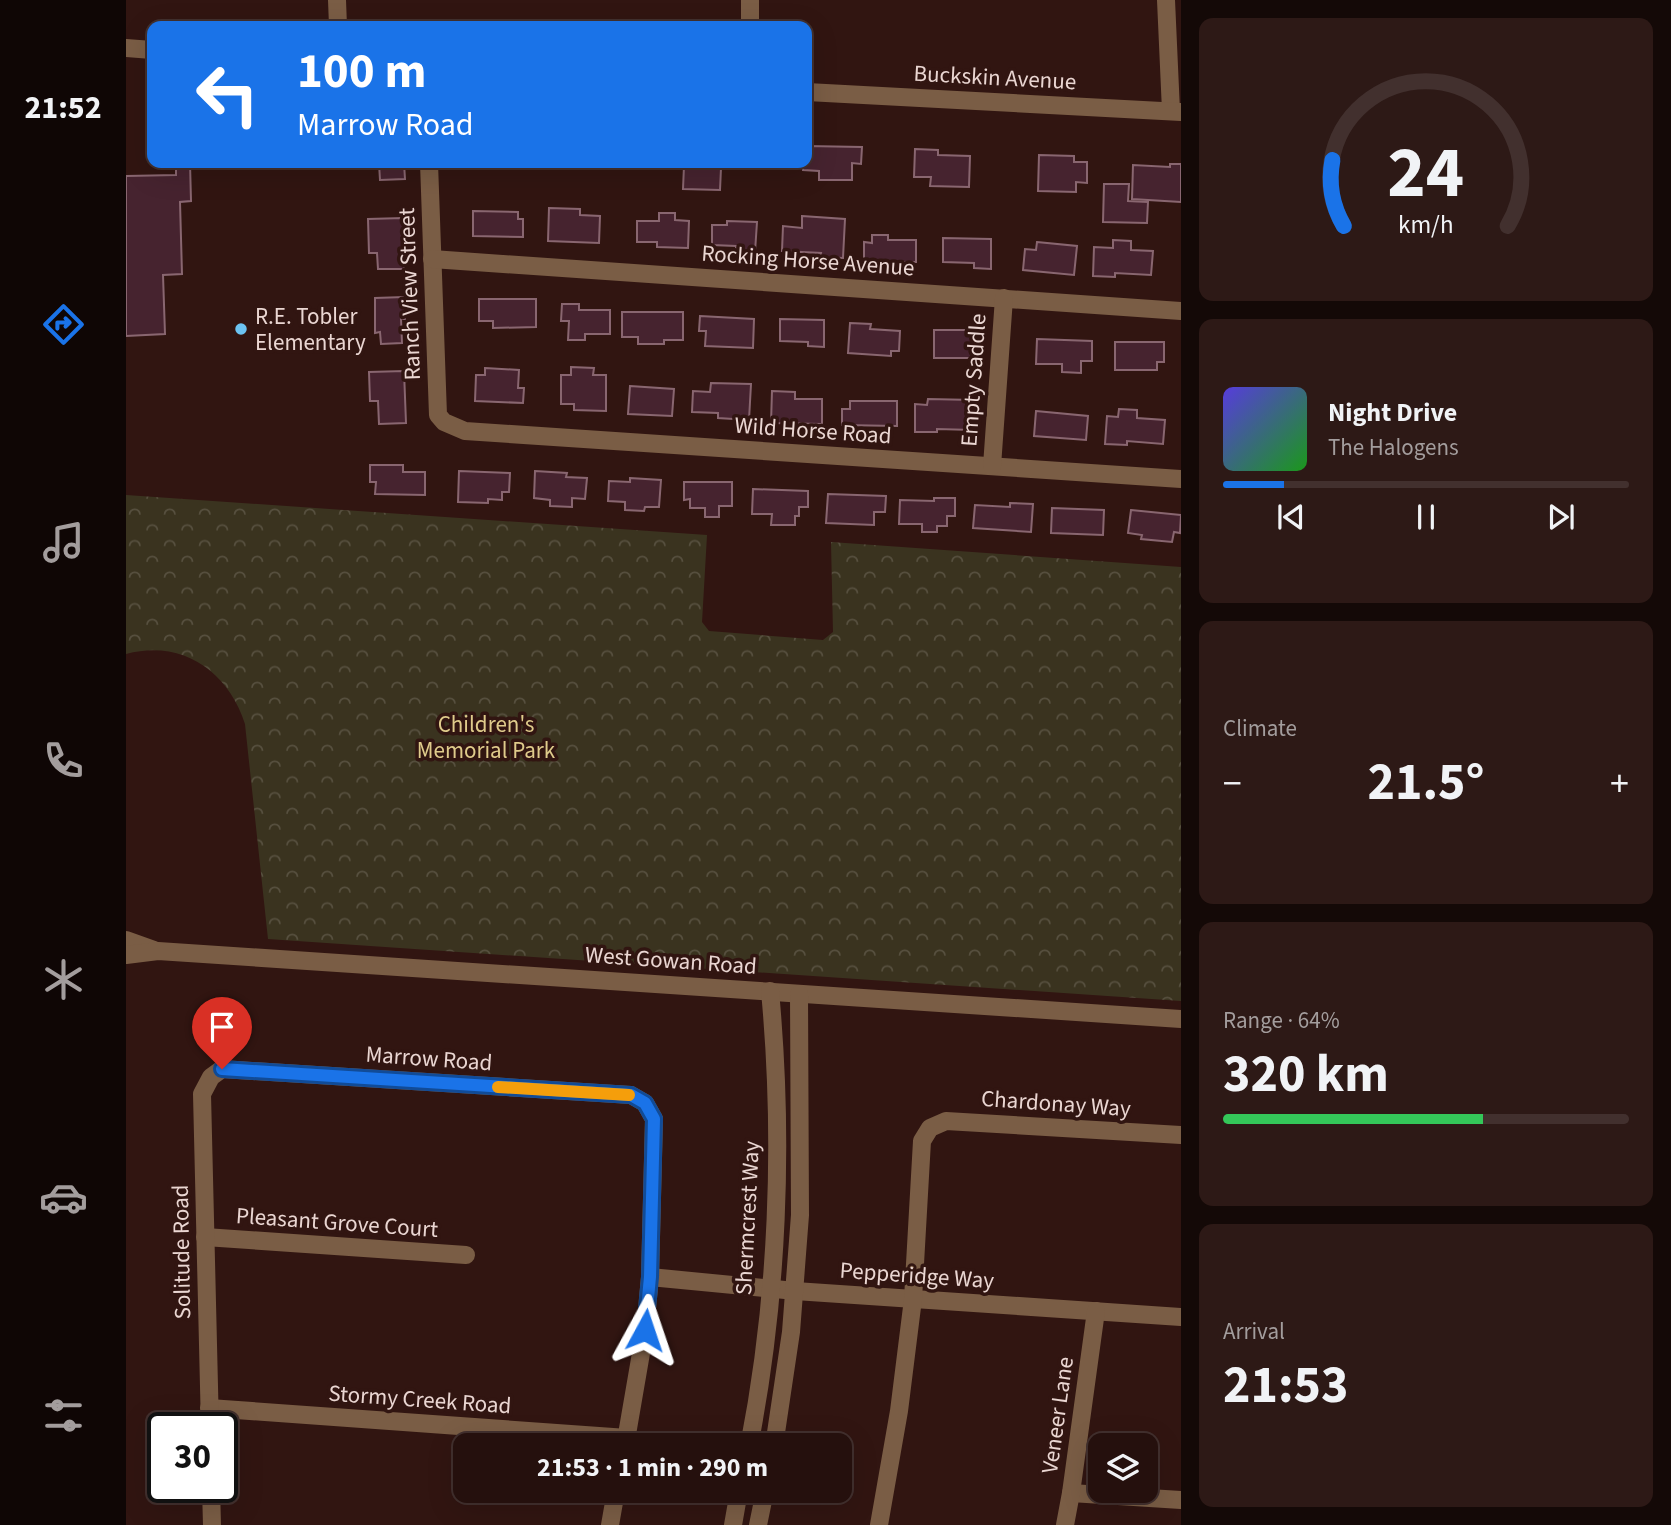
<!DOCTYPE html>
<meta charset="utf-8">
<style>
body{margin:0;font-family:"Source Sans 3",sans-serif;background:#2d1916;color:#f1f3f6;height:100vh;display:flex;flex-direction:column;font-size:26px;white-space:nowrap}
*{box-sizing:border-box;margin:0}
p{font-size:23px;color:#a39d9d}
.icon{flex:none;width:38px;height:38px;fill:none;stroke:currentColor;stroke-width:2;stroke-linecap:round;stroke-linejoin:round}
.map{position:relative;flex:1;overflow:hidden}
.sheet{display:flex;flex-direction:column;gap:18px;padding:18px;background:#140907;width:490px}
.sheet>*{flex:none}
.hud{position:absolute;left:21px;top:21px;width:665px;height:147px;border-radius:14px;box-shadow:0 7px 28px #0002,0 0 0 2px #42302e;background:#1a73e8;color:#fff;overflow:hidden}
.controls{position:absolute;left:962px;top:1433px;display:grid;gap:14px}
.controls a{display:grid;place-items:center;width:70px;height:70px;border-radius:14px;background:#25100d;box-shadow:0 7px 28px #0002,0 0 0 2px #42302e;font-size:35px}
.speed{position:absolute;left:21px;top:1412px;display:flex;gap:14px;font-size:35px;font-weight:700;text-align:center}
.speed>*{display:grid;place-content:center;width:91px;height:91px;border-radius:50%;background:#25100d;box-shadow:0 7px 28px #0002,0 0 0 2px #42302e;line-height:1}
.speed .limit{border:4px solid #111;border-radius:10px;background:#fff;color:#111}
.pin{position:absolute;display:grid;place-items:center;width:60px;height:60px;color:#fff;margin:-72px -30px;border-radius:50% 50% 50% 0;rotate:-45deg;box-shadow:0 0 7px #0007}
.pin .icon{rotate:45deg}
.me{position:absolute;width:77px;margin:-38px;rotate:5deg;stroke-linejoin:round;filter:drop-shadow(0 0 5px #0008)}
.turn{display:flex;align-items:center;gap:24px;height:147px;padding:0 35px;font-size:32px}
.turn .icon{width:91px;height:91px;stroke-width:2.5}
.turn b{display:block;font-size:49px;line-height:60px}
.big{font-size:52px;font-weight:700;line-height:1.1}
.sheet .card{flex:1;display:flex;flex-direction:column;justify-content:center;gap:10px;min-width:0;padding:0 24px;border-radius:14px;background:#2d1916}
.sheet .dial{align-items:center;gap:0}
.dial svg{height:182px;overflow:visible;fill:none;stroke:#42302e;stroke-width:7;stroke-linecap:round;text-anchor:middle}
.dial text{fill:#f1f3f6;stroke:none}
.song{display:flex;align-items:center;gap:21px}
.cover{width:84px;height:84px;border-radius:10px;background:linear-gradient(135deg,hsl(250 70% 55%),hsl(120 70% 35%))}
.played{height:7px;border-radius:4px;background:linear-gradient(90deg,#1a73e8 15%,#42302e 15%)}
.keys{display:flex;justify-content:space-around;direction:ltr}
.heat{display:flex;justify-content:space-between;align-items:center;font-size:38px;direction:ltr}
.charge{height:10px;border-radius:5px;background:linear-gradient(90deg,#34c759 64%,#42302e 0)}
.trip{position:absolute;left:327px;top:1433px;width:399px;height:70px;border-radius:14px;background:#25100d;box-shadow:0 7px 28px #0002,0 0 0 2px #42302e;font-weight:700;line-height:70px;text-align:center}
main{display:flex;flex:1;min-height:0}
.tab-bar{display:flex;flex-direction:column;width:126px;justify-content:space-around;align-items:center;background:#0f0605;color:#a39d9d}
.tab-bar .icon{width:49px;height:49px}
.tab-bar .selected{color:#1a73e8}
.tab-bar b{font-size:32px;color:#f1f3f6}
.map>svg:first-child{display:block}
.park{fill:url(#park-crowns)}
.building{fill:#46232f;stroke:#896670;stroke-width:2}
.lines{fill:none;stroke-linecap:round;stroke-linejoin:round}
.minor{stroke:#7a5d45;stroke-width:18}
.route-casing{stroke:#114b97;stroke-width:18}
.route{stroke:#1a73e8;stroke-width:12}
.slow{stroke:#f59e0b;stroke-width:12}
.poi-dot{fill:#6cc3f2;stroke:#311511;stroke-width:2.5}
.labels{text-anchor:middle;stroke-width:7;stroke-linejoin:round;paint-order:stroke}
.street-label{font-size:23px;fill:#ead6d2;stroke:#311511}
.poi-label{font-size:23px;fill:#ead6d2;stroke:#311511;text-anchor:start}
.park-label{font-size:23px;fill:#dfcb8b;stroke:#311511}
</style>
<main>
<nav class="tab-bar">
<b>21:52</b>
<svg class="icon selected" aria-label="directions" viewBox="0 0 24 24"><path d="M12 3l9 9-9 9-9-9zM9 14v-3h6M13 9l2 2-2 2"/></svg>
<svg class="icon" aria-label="music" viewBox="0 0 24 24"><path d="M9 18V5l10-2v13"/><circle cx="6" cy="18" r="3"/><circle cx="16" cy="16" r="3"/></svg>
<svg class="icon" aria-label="phone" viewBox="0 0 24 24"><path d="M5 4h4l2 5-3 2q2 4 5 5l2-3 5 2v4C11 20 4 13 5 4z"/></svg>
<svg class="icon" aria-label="climate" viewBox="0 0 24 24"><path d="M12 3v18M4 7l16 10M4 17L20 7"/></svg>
<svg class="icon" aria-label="car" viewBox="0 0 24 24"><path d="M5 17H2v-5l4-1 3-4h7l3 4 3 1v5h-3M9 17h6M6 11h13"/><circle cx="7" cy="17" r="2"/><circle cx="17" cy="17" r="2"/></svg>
<svg class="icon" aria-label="filters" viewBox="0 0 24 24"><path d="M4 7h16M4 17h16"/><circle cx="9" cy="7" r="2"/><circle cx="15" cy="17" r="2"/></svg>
</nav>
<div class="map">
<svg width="1055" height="1525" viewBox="0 0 1055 1525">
<defs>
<pattern id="park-crowns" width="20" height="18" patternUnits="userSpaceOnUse" patternTransform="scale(1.75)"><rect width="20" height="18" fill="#3a331f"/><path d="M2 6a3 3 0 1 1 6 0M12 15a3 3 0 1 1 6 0" fill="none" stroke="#57503f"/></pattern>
</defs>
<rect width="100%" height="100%" fill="#311511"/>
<path class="park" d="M0,495l581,40 -5,87 7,9 114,9 10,-8 -2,-90 350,25v434l-913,-62 -23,-215c-17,-53 -63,-85 -119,-70z"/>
<g class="building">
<path d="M681,146l55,1 -1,17 -9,-1v17h-33v-9l-16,-1v-7h4z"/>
<path d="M789,149l23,1v5l32,1 -1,31 -39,-1 1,-9h-17z"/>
<path d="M913,155l35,1v6h13v21l-11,-1v10l-38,-1z"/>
<path d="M50,163h14l1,38 -11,1 2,72 -19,1 2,59 -39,2v-160l50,-1z"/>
<path d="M253,163h25l1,16 -25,1z"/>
<path d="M1044,164h11v38l-49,-3 1,-34 37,2z"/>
<path d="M558,166l37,2 -1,22 -37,-1z"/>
<path d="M978,184h25l-1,17 20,1 -1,21 -44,-1z"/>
<path d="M423,208l31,1v6l20,1 -1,27 -51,-2z"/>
<path d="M347,211l45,1v7h5v18l-50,-1z"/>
<path d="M533,213h16v7l14,1 -1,27 -31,-1v-5h-20v-21h22z"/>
<path d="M676,216l43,3 -2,39 -23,-1 1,-4 -39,-2 1,-25 19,2z"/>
<path d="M277,218l1,51h-26l-1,-16h-8l-1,-34z"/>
<path d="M601,221l30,1 -2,30h-19v-6l-24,-1v-20h15z"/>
<path d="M746,235h16v5h28v22h-52v-20l8,1z"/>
<path d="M817,238l48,1v30l-17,-1v-5l-31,-1z"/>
<path d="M987,240l18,1v9l22,1 -2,24 -36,-2v4l-22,-1 1,-29 19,1z"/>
<path d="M911,242l40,4 -3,29 -51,-5 2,-21 11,1z"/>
<path d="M278,297l1,22h-4l1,24 -21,1 -1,-12 -5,1v-35z"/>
<path d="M353,299h57v28l-43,1v-7h-14z"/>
<path d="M436,304h17v6h31v24h-25v6h-17l1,-19h-8z"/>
<path d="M496,312h61v28h-19v4h-26v-7h-16z"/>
<path d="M574,316l54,3 -1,29 -48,-2 1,-15h-7z"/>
<path d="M654,319l44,1v27l-16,-1v-4l-28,-1z"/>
<path d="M724,323l21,1 -1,5 30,2 -1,20h-8v5l-43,-3z"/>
<rect x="808" y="330" width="44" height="28"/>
<path d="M911,339l55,2v20h-11v12l-19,-1v-8h-26z"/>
<path d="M989,342h49v20h-7v8h-42z"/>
<path d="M445,367l23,1 -1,7h13v36l-32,-1v-6h-13v-29h10z"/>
<path d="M359,368l34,2 -1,18h6l-1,15 -48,-2 1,-26h9z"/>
<path d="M278,371l2,52 -27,1 -1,-23h-8l-1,-29z"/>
<path d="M585,383l40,1 -2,36 -31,-2v-5l-26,-1 1,-21 17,1z"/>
<path d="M504,386l44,3 -2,27 -44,-2z"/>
<path d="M646,391l23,1v7h27v25l-51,-1z"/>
<path d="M802,399l46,1 -1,30 -36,-1v3h-22v-28l12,1z"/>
<path d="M724,401h47v25l-55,-1v-16h8z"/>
<path d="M993,409l18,1v8l28,2 -2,24 -36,-3v4l-22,-1 2,-28 11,1z"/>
<path d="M910,411l52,5 -2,24 -52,-4z"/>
<path d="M244,465h33v7h22v23l-50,-1 1,-12h-6z"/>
<path d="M333,471l51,2 -1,19h-7v8l-14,-1v4l-30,-1z"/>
<path d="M409,471l32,2 -1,4 21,1 -2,21 -13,-1v9l-22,-1v-6l-16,-2z"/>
<path d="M504,478l31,2 -2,27h-14l-1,4 -19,-1v-8l-17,-1 1,-20 21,1z"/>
<path d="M558,482h48v24h-13v11h-14v-9h-15v-9l-6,1z"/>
<path d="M627,489l55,2v16h-9v9h-4v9h-24l1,-11h-20z"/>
<path d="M702,494l58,2 -1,16h-11v13l-48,-2z"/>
<path d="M808,498h21v18h-8v10h-10v6h-15v-8h-23l1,-24 34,1z"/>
<path d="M884,503l23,1 -2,28 -58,-4 2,-23 35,2z"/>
<path d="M926,508l52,2 -1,25 -52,-2z"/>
<path d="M1005,510l50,5 -1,18 -6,-1 -2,10 -31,-3 1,-4 -14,-2z"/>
</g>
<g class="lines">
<g class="minor">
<path d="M211,0l1,26"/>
<path d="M624,0v26"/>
<path d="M1040,0l5,111"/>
<path d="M0,48l26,2"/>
<path d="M681,92l374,20"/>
<path d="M303,163l9,252 6,7 21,9 716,48"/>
<path d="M306,259l749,52"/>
<path d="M866,466l12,-168"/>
<path d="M0,940l28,10"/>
<path d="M0,955l32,-4 1023,68"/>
<path d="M79,1237l261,18"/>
<path d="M524,1277l145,14 386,26"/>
<path d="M83,1408l418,30"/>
<path d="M84,1428l-8,-334 9,-17 11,-8 409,26 14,8 9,16 -4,158 -5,53 -20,116"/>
<path d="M623,1446c29,-148 35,-305 21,-455"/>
<path d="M648,1446l17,-114 9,-117 -1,-221"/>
<path d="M85,1488l1,37"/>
<path d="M945,1493l110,7"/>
<path d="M484,1525l6,-34"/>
<path d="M607,1525l6,-34"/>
<path d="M632,1525l7,-34"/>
<path d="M753,1525l20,-114 14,-112 9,-158 8,-13 16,-7 235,14"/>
<path d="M939,1525l6,-32 25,-182"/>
</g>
</g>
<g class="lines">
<defs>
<path id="route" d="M96,1069l409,26 14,8 9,16 -4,158 -5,53"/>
</defs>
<use href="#route" class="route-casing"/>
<use href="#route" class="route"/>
<path class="slow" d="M372,1087l131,8"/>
</g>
<circle class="poi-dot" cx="115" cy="329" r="7"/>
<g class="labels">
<g class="street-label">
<text transform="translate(869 77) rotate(3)" y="8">Buckskin Avenue</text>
<text transform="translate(682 260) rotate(4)" y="8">Rocking Horse Avenue</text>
<text transform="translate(283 294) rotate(-92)" y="8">Ranch View Street</text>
<text transform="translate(847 380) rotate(-86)" y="8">Empty Saddle</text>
<text transform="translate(687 430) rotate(4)" y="8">Wild Horse Road</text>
<text transform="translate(545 960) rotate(4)" y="8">West Gowan Road</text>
<text transform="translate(303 1058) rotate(4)" y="8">Marrow Road</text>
<text transform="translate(930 1103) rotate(4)" y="8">Chardonay Way</text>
<text transform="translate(621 1218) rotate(-87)" y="8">Shermcrest Way</text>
<text transform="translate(211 1222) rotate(4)" y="8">Pleasant Grove Court</text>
<text transform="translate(55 1252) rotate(-91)" y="8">Solitude Road</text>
<text transform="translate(791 1275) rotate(4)" y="8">Pepperidge Way</text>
<text transform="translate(294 1399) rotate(4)" y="8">Stormy Creek Road</text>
<text transform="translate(931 1415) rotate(-82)" y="8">Veneer Lane</text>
</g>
<g class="poi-label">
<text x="129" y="324">R.E. Tobler<tspan x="129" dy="26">Elementary</tspan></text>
</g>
<g class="park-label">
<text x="360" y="732">Children's<tspan x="360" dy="26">Memorial Park</tspan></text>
</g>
</g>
</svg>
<div class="controls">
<a><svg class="icon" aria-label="layers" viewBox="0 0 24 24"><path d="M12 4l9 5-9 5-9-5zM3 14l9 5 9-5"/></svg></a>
</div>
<div class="speed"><div class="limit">30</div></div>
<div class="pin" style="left:96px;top:1069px;background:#d93025"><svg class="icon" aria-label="arrive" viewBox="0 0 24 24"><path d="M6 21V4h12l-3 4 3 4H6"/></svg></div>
<svg class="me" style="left:519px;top:1330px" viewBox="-20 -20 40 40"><path d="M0-17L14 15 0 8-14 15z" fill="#1a73e8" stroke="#fff" stroke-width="4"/></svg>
<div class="trip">21:53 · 1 min · 290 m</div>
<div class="hud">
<div class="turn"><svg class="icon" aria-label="left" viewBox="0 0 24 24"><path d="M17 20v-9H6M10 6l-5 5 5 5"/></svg><div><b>100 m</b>Marrow Road</div></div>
</div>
</div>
<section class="sheet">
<div class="card dial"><svg viewBox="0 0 100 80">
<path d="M14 69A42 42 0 1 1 86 69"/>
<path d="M14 69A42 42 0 0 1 9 40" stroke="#1a73e8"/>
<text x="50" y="56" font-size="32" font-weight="700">24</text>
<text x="50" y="72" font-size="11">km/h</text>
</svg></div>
<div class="card">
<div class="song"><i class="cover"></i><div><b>Night Drive</b><p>The Halogens</p></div></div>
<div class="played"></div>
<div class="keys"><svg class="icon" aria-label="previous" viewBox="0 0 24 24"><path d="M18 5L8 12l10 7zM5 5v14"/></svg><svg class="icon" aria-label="pause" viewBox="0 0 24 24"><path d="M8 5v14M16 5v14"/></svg><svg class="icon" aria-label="next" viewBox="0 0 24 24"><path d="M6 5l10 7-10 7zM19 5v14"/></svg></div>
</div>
<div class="card"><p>Climate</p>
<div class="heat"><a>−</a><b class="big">21.5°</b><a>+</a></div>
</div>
<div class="card"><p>Range · 64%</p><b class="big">320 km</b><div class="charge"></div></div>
<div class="card"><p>Arrival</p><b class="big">21:53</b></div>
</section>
</main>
